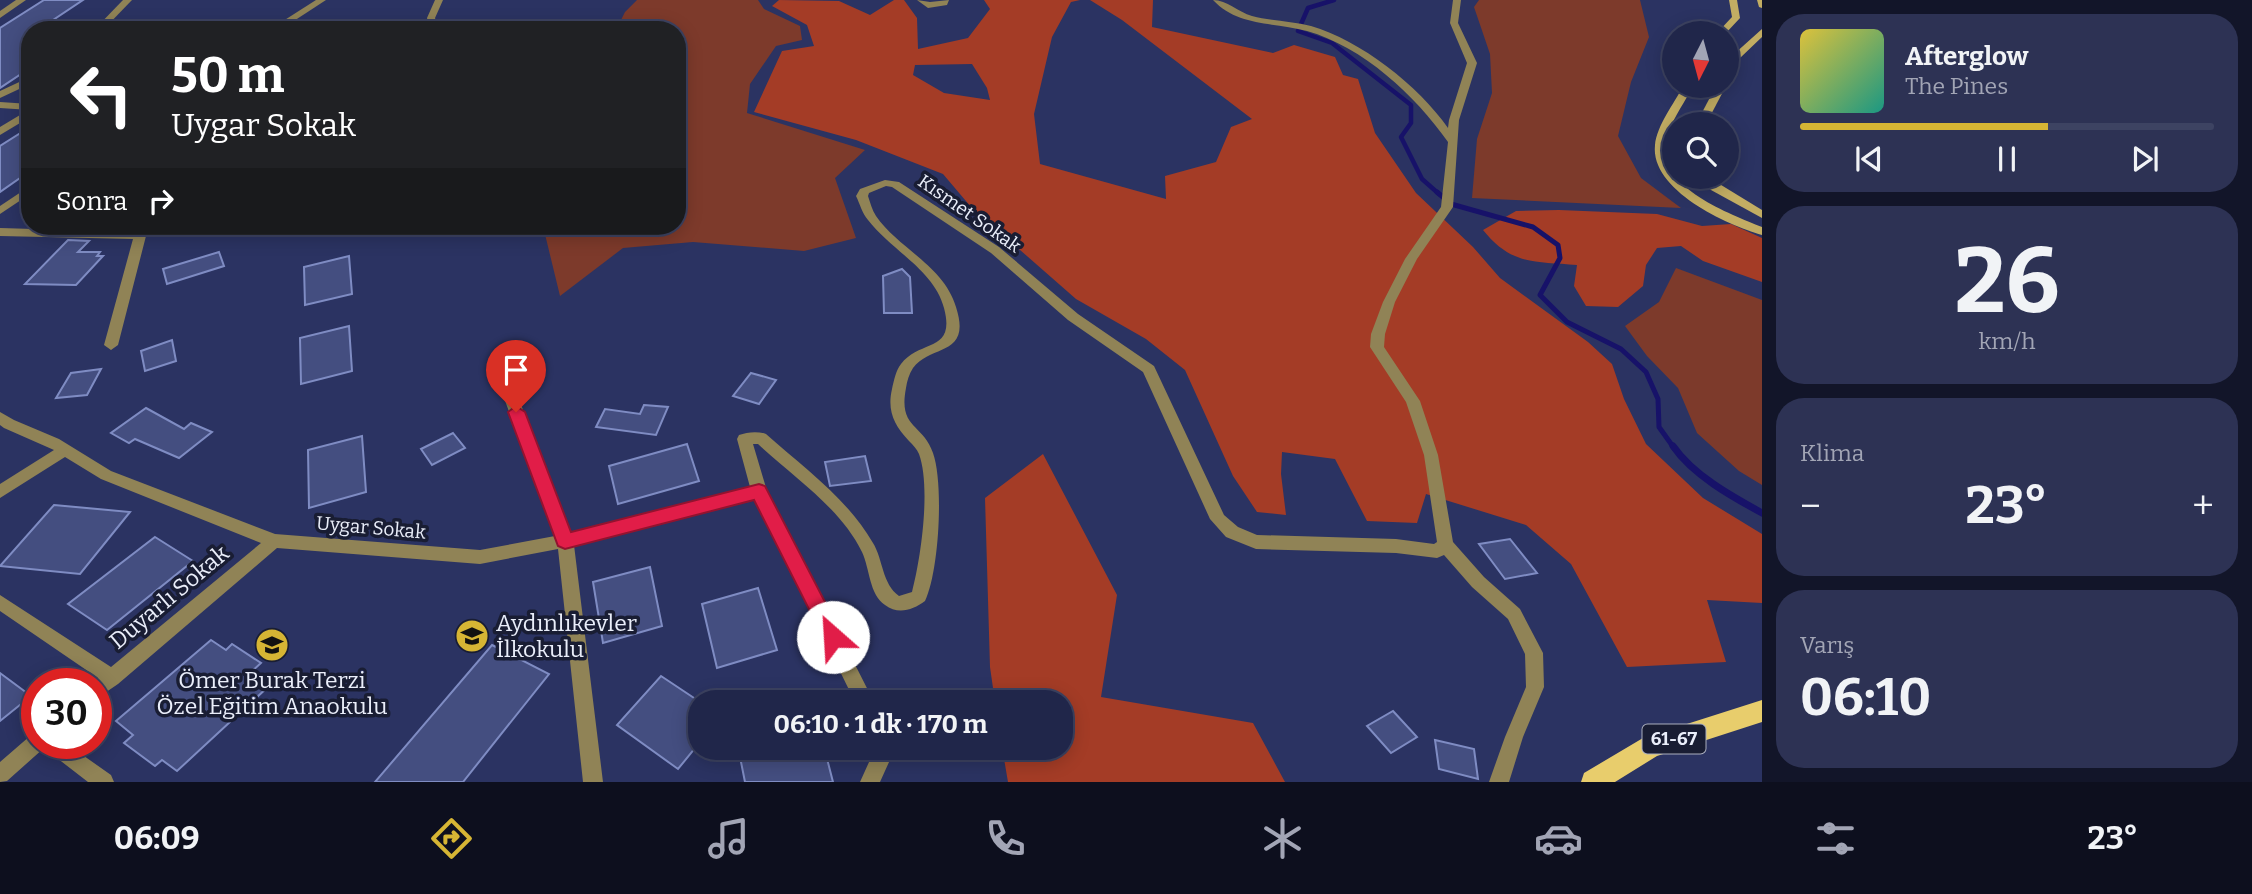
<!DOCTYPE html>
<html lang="tr">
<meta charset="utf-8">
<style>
body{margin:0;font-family:Bitter,serif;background:#2d3254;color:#f1f3f6;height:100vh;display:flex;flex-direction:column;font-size:26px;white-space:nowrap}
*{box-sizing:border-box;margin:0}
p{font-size:23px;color:#a2a5b5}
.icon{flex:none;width:38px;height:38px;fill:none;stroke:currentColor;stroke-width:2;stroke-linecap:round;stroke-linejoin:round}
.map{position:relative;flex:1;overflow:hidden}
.drawer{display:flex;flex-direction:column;gap:14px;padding:14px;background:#121529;width:490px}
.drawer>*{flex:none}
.top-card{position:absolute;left:21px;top:21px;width:665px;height:214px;border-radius:28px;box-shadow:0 4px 18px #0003,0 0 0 2px #3d4362;background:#202124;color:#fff;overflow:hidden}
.needle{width:46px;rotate:186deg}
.fabs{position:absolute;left:1662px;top:21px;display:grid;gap:14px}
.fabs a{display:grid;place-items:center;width:77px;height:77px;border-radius:50%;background:#20264a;box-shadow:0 4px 18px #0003,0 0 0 2px #3d4362;font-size:35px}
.speed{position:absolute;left:21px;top:668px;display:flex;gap:14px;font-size:35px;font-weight:700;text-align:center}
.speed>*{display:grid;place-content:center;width:91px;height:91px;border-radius:50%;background:#20264a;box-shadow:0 4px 18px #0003,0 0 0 2px #3d4362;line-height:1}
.speed .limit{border:10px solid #d22;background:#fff;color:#111}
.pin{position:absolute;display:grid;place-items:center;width:60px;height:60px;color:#fff;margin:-72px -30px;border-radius:50% 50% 50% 0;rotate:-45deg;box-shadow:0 0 7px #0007}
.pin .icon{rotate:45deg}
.me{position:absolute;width:77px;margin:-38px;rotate:334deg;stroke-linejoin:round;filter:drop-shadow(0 0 5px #0008)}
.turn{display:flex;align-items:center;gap:24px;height:147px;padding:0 35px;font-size:32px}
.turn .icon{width:91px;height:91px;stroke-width:2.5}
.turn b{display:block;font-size:49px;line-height:60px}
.then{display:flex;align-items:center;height:66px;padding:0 35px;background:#0003;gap:14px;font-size:26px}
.big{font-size:52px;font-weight:700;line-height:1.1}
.drawer .card{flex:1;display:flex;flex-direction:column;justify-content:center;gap:10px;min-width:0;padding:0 24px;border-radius:28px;background:#2d3254}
.drawer .dial{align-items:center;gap:0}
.dial b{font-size:91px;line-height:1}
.song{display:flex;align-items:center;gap:21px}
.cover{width:84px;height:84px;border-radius:10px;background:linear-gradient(135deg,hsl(50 70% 55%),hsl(170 70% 35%))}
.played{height:7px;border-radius:4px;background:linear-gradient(90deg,#d6b534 60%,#3d4362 60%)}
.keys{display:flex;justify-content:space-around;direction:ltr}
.heat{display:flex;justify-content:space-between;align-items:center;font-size:38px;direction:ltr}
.trip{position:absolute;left:688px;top:690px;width:385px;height:70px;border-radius:28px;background:#20264a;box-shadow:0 4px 18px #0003,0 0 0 2px #3d4362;font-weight:700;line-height:70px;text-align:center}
.menu{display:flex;height:112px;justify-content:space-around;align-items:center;background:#0d0f1e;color:#a2a5b5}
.menu .icon{width:49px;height:49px}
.menu .on{color:#d6b534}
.menu b{font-size:32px;color:#f1f3f6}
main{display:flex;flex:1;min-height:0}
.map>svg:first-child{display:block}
.green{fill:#7d3a2b}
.forest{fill:#a43c26;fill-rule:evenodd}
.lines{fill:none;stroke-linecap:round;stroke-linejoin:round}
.stream-far2{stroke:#171269;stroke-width:4.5}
.stream-far1{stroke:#171269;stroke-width:5}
.stream{stroke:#171269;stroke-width:7}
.building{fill:#444e80;stroke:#7f8cc3;stroke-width:2}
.minor{fill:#908356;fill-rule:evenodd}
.tertiary{fill:#908356;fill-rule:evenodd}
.secondary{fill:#c2ad63;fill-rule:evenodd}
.primary{fill:#e8cd6c;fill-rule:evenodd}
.route{fill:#e11d48;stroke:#92132f;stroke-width:2}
.labels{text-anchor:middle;stroke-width:7;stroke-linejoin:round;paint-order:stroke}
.shield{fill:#191d33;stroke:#abafbe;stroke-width:2}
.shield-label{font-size:18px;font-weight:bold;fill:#eaeefa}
.street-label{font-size:19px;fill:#eaeefa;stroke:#191d33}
.near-street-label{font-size:23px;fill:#eaeefa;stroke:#191d33}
.near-poi-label{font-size:23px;fill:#eaeefa;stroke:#191d33;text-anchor:start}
</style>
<main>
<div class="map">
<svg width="1762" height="782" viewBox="0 0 1762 782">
<rect width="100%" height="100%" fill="#2b3362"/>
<g class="green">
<path d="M637,0h121l6,9 36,17 2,14 -26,6 -26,38 -3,29 118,37 -30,28 21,60 -52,13 -111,-9 -70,6 -63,48 -17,-70h134v-196h-61l9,-18z"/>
<path d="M1479,0h161l9,37 -18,45 -13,54 23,42 40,30 -209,-10 5,-59 15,-46 -2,-39 -16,-47z"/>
<path d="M1676,268l86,32v185l-23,-14 -42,-38 -19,-45 -31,-32 -22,-30 34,-24z"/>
</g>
<g class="forest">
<path d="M779,0l60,1 31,14 24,-15h10l13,18 1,31 50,-11 22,-29 -6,-9h96l-9,2 -19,35 -18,77 6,50 126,35 -1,-23 51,-14 15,-35 21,-8 -130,-99 -32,-20h63l-1,27 121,26 21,-8 41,12 8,18 15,4 17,54 41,60 57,54 27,31 88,64 24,22 12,35 22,45 57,54 59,36v69l-55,-3 19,62 -99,5 -56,-103 -45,-39 -100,-31 -9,29 -50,-2 -32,-62 -53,-7 -1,22 5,41 -29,-3 -24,-36 -48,-106 -39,-31 -70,-40 -105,-92 -28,-33 -87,-34 -102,-28 28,-61 32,-5 -7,-21 -35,-19zM972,64l15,24 3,12 -46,-7 -31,-18 2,-10z"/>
<path d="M1559,210l98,4 45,12 29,-2 31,14v44l-59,-21 -22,-15 -24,2 -11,17 -3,21 -25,21 -32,-1 -12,-20 3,-21c-42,-4 -65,1 -94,-35l33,-19z"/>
<path d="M1043,454l74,141 -16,102 152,26 32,59h-277l-6,-35h58v-45h-65l-5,-35 -5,-169z"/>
</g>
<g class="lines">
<path class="stream-far2" d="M1334,0l-26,8 -10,23 34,12 79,62v18l-10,14 21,42 17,15"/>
<path class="stream-far1" d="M1437,192l14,12 82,23 25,18 2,13 -20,37 27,27 54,27 25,23 12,27 1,28 15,21"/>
<path class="stream" d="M1673,446c20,29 58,50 89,67"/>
</g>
<g class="building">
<path d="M44,0h39l-45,30h-8v38l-30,20v-60z"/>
<path d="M30,127v44l-30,21v-46z"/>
<path d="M68,240l21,1 -11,11h22l-3,4h6l-27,29 -51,-1z"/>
<path d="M219,252l5,14 -57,18 -4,-15z"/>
<path d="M349,256l3,38 -47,11 -1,-38z"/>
<path d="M902,269l8,8 2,36h-28l-1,-37z"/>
<path d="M349,326l3,45 -51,13 -1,-46z"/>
<path d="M172,340l4,21 -31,10 -4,-20z"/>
<path d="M101,369l-14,26 -31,3 15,-25z"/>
<path d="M751,373l25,7 -17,24 -26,-8z"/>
<path d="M644,405l24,2 -12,28 -60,-8 9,-18 35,5z"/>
<path d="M146,408l38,21 7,-6 21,9 -33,26 -44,-19 -6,4 -18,-10z"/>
<path d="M453,433l12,15 -33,17 -11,-16z"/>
<path d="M362,436l4,56 -57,16 -1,-58z"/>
<path d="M687,444l12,37 -81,23 -9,-38z"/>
<path d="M865,456l6,25 -41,5 -5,-24z"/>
<path d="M54,505l76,7 -50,62 -80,-8z"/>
<path d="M155,537l38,24 -86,69 -39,-26z"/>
<path d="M1510,539l27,34 -32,6 -26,-35z"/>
<path d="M650,567l12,59 -59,17 -10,-61z"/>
<path d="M758,588l19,62 -60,18 -15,-64z"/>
<path d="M211,640l15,10 6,-6 29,19 -10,9 19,13 -93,86 -15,-11 -7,6 -31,-23 9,-8 -17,-14z"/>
<path d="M492,645l57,29 -86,108h-88z"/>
<path d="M0,673l31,23 -31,25z"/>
<path d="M661,676l39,26v40l-22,27 -61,-44z"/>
<path d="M1393,711l24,26 -26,16 -24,-27z"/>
<path d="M1435,740l39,9 4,30 -39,-10z"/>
<path d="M738,747h86l9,35h-88z"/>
</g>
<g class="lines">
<g class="minor">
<path d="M16,0h10l-26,18v-7z"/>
<path d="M123,0h9l-29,30h-9z"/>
<path d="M435,0h8l-8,18 4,12h-9l-3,-12z"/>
<path d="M917,0l13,2 19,-2 -2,5 -19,3z"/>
<path d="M1213,0c14,0 25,12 39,16 19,5 39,5 59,10 49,14 108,60 137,102l1,-8 18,-57 -17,-40 3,-23h8l-3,23 19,40 -18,57 -6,87 -36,52 -22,43 -10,32 -1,13 36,54 18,54 15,87 31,35 36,32 23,44 1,34 -21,50 -14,45h-20l16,-45 21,-50 -1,-33 -17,-35 -36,-32 -28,-32 -7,3 -41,-5 -140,-4 -30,-12 -16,-18 -67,-147 -75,-52 -77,-67 -99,-66 -6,-1 -17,7 -1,3c2,6 4,14 8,20 23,33 68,50 80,91 16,50 -25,37 -43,61 -4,6 -6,13 -7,20 -8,41 17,35 27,65 11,31 6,119 -8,148 -12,9 -27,14 -40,4 -16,-11 -15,-36 -23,-53 -22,-45 -69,-75 -104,-108h-5l14,47 107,211h-19l-100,-204 -181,47 29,237h-20l-25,-233 -78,15 -203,-16 -159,136 -22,15v-15h-6l8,-6 -98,-67v-16l111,72 150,-124 -160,-64 -36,-22 -65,41v-14l54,-34 -50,-22 -4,-3v-13l14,8 45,19 52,32 164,63 205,16 75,-14 -65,-176 7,-5 7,5 66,173 180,-46 -13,-48 2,-4c8,-3 19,-4 27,-1 38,34 81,64 107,109 10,16 9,41 26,53l13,-4c9,-34 19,-105 7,-138 -2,-5 -6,-9 -10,-13 -15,-16 -22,-30 -17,-52 2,-9 4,-19 9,-25 19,-25 55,-11 43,-56 -10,-38 -53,-58 -76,-88 -6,-7 -8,-16 -12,-24l4,-7 25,-9 14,2 100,65 79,67 76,52 70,149 14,12 19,8 139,4 38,5 3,-2 -13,-87 -18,-53 -36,-55 1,-13 12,-32 22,-43 36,-52 7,-65c-33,-47 -85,-95 -141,-111 -32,-9 -69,-4 -94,-31z"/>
<path d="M30,77v7l-30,14v-7z"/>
<path d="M30,109v8l-30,18v-8z"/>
<path d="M30,186v8l-30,20v-8z"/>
<path d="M139,226h12l-5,10 -28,109 -7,5 -7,-5 29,-106 -133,-3v-8l136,4z"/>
<path d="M37,734v10h30l44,31 3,7h-26l-44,-34 -37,33 -7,1v-20l30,-26z"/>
<path d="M874,747h19l1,4 -14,31h-20l14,-31z"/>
</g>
<g class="tertiary">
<path d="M316,0h10l-46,30h-11z"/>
<path d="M0,102l30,2v6l-30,-2z"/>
</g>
<g class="secondary">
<path d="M1729,0h8l3,18 -14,15h-9l15,-16z"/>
<path d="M1757,0h5v8l-3,-1z"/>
<path d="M1762,29v8l-22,21 -8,16 -5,3v-12l6,-10z"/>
<path d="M1683,86h10c-9,18 -25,39 -28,59 -5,43 65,69 97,82v8c-35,-10 -112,-45 -107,-90 2,-20 19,-41 28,-59z"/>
<path d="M1716,86h10l-20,38h-10z"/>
<path d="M1695,177h13l54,33v8l-51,-28z"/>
</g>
<path class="primary" d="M1762,700v22l-105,34 -42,26h-34l3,-9 59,-35z"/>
</g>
<path class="route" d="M516,406l9,6 46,120 188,-48 6,2 75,145 3,6 -3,6 -7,3 -7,-3 -72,-143 -189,49 -7,-3 -50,-134z"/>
<defs>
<symbol id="school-disc" viewBox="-11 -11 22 22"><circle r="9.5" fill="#d6b534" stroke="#191d33"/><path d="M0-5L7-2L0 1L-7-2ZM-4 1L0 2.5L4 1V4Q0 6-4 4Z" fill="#111"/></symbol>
</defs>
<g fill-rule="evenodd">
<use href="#school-disc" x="453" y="617" width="38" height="38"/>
<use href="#school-disc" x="253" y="626" width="38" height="38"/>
</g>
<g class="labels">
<rect class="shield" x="1642.5" y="724.5" width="63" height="29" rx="5"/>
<g class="shield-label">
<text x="1674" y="745">61-67</text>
</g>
<g class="street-label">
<text transform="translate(970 213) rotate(35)" y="7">Kısmet Sokak</text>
<text transform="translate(371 527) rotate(5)" y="7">Uygar Sokak</text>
</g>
<g class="near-street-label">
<text transform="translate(169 597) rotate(-40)" y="8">Duyarlı Sokak</text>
</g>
<g class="near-poi-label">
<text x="496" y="631">Aydınlıkevler<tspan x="496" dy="26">İlkokulu</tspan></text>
<text x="272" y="688" text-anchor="middle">Ömer Burak Terzi<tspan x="272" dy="26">Özel Eğitim Anaokulu</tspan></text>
</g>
</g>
</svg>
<div class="fabs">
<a><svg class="needle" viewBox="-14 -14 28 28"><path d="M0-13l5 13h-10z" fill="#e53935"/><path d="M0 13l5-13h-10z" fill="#a2a5b5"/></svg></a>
<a><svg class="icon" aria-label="search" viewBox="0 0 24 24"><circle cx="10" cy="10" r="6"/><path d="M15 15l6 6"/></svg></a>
</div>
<div class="speed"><div class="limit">30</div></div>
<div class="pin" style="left:516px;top:412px;background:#d93025"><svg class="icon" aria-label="arrive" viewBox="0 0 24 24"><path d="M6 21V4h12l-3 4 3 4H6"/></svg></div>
<svg class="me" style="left:833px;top:637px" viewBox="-20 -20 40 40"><circle r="19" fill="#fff"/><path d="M0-13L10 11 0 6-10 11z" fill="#e11d48"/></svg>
<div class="trip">06:10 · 1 dk · 170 m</div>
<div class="top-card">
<div class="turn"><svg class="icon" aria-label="left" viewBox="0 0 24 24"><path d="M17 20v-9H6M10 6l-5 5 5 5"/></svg><div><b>50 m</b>Uygar Sokak</div></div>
<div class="then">Sonra<svg class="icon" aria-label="right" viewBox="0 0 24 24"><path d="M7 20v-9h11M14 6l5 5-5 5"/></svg></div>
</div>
</div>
<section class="drawer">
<div class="card">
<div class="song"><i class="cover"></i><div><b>Afterglow</b><p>The Pines</p></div></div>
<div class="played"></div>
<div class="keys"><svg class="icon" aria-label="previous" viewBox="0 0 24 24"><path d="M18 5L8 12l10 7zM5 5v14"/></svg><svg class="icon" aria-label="pause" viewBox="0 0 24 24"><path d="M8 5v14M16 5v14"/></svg><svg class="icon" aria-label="next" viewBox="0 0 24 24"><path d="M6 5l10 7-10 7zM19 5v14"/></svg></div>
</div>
<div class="card dial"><b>26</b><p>km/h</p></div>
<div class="card"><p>Klima</p>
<div class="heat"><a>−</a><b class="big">23°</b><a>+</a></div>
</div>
<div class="card"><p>Varış</p><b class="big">06:10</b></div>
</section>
</main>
<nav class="menu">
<b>06:09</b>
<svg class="icon on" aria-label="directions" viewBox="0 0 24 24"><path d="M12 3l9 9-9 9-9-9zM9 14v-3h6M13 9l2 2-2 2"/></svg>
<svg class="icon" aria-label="music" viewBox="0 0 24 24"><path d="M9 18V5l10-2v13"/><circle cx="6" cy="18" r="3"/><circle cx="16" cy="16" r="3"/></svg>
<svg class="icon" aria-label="phone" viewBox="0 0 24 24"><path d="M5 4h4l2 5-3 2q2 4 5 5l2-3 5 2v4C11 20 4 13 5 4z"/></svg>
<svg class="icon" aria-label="climate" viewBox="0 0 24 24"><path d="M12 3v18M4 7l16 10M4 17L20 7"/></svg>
<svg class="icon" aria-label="car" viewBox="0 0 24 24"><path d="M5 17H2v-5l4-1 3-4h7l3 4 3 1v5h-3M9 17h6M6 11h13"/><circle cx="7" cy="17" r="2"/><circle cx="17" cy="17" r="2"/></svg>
<svg class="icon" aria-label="filters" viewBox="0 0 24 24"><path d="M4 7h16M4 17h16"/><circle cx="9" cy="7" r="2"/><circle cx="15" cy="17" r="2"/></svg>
<b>23°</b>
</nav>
